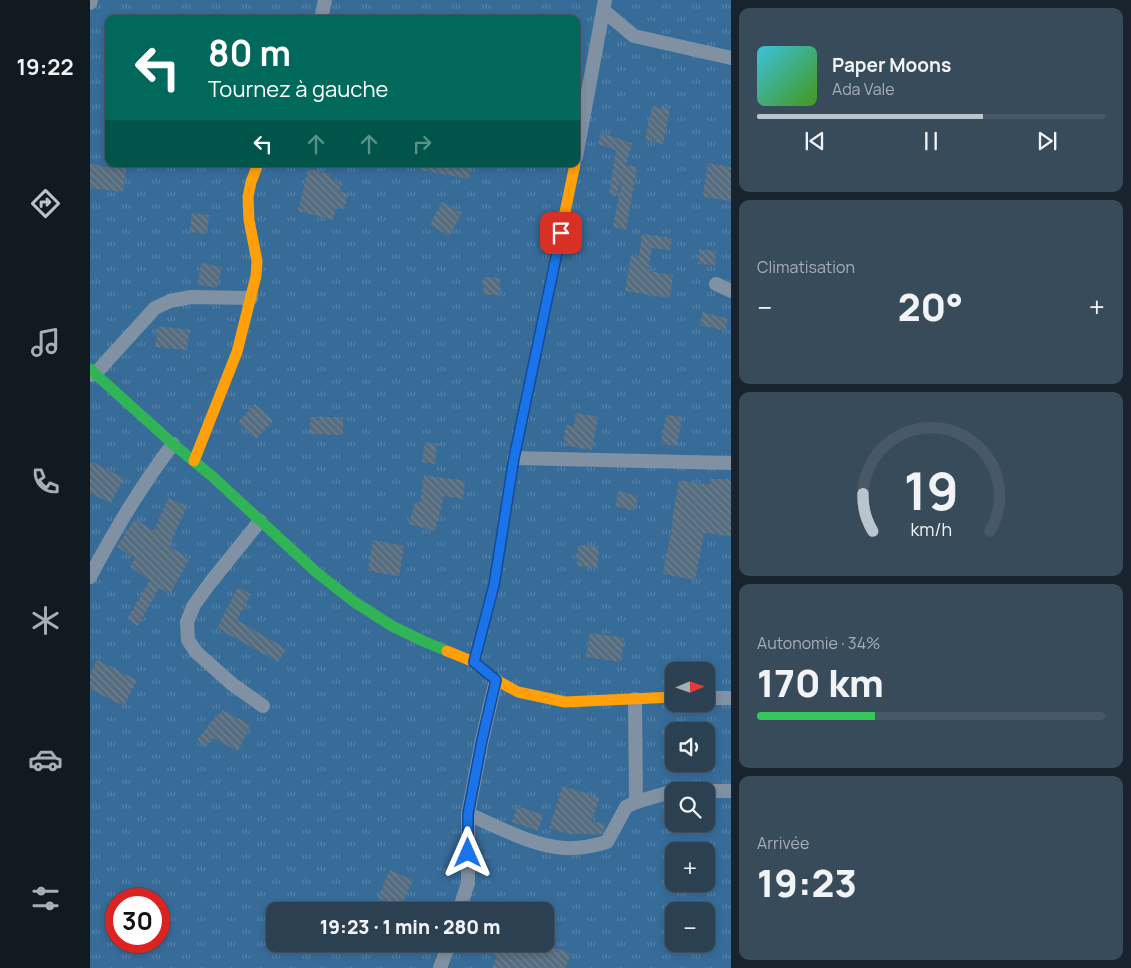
<!DOCTYPE html>
<html lang="fr">
<meta charset="utf-8">
<style>
body{margin:0;font-family:Manrope,sans-serif;background:#374b5b;color:#f1f3f6;height:100vh;display:flex;flex-direction:column;font-size:19px;white-space:nowrap}
*{box-sizing:border-box;margin:0}
p{font-size:16px;color:#a6afb7}
.icon{flex:none;width:28px;height:28px;fill:none;stroke:currentColor;stroke-width:2;stroke-linecap:round;stroke-linejoin:round}
.map{position:relative;flex:1;overflow:hidden}
.details{display:flex;flex-direction:column;gap:8px;padding:8px;background:#18232d;width:400px}
.details>*{flex:none}
.hud{position:absolute;left:15px;top:15px;width:475px;height:152px;border-radius:10px;box-shadow:0 2px 8px #0003,0 0 0 1px #475968;background:#00695c;color:#fff;overflow:hidden}
.needle{width:32px;rotate:88deg}
.buttons{position:absolute;left:575px;top:662px;display:grid;gap:10px}
.buttons a{display:grid;place-items:center;width:50px;height:50px;border-radius:10px;background:#2b4051;box-shadow:0 2px 8px #0003,0 0 0 1px #475968;font-size:25px}
.speed{position:absolute;left:15px;top:888px;display:flex;gap:10px;font-size:25px;font-weight:700;text-align:center}
.speed>*{display:grid;place-content:center;width:65px;height:65px;border-radius:50%;background:#2b4051;box-shadow:0 2px 8px #0003,0 0 0 1px #475968;line-height:1}
.speed .limit{border:8px solid #d22;background:#fff;color:#111}
.pin{position:absolute;display:grid;place-items:center;width:42px;height:42px;color:#fff;margin:-21px;border-radius:10px;box-shadow:0 2px 8px #0006}
.me{position:absolute;width:55px;margin:-28px;rotate:0deg;stroke-linejoin:round;filter:drop-shadow(0 0 4px #0008)}
.turn{display:flex;align-items:center;gap:18px;height:105px;padding:0 20px;font-size:22px}
.turn .icon{width:65px;height:65px;stroke-width:2.5}
.turn b{display:block;font-size:35px;line-height:42px}
.lanes{display:flex;align-items:center;height:48px;padding:0 20px;background:#0003;justify-content:center;gap:25px;direction:ltr}
.lanes .off{opacity:.35}
.big{font-size:38px;font-weight:800;line-height:1.1}
.details .widget{flex:1;display:flex;flex-direction:column;justify-content:center;gap:8px;min-width:0;padding:0 18px;border-radius:10px;background:#374b5b}
.details .dial{align-items:center;gap:0}
.dial svg{height:130px;overflow:visible;fill:none;stroke:#475968;stroke-width:7;stroke-linecap:round;text-anchor:middle}
.dial text{fill:#f1f3f6;stroke:none}
.song{display:flex;align-items:center;gap:15px}
.cover{width:60px;height:60px;border-radius:8px;background:linear-gradient(135deg,hsl(190 70% 55%),hsl(100 70% 35%))}
.played{height:5px;border-radius:2px;background:linear-gradient(90deg,#bac4cc 65%,#475968 65%)}
.keys{display:flex;justify-content:space-around;direction:ltr}
.heat{display:flex;justify-content:space-between;align-items:center;font-size:28px;direction:ltr}
.charge{height:8px;border-radius:4px;background:linear-gradient(90deg,#34c759 34%,#475968 0)}
.trip{position:absolute;left:176px;top:902px;width:288px;height:50px;border-radius:10px;background:#2b4051;box-shadow:0 2px 8px #0003,0 0 0 1px #475968;font-weight:800;line-height:50px;text-align:center}
main{display:flex;flex:1;min-height:0}
.tabs{display:flex;flex-direction:column;width:90px;justify-content:space-around;align-items:center;background:#111a20;color:#a6afb7}
.tabs .icon{width:35px;height:35px}
.tabs .current{color:#bac4cc}
.tabs b{font-size:22px;color:#f1f3f6}
.map>svg:first-child{display:block}
.grass{fill:url(#grass-tufts);fill-rule:evenodd}
.building{fill:url(#building-back-hatch)}
.lines{fill:none;stroke-linecap:round;stroke-linejoin:round}
.street{stroke:#7f91a2;stroke-width:14}
.fast{stroke:#30b455;stroke-width:11}
.slow{stroke:#ff9f0a;stroke-width:11}
.route-casing{stroke:#114b97;stroke-width:12}
.route{stroke:#1a73e8;stroke-width:9}
</style>
<main>
<nav class="tabs">
<b>19:22</b>
<svg class="icon current" aria-label="directions" viewBox="0 0 24 24"><path d="M12 3l9 9-9 9-9-9zM9 14v-3h6M13 9l2 2-2 2"/></svg>
<svg class="icon" aria-label="music" viewBox="0 0 24 24"><path d="M9 18V5l10-2v13"/><circle cx="6" cy="18" r="3"/><circle cx="16" cy="16" r="3"/></svg>
<svg class="icon" aria-label="phone" viewBox="0 0 24 24"><path d="M5 4h4l2 5-3 2q2 4 5 5l2-3 5 2v4C11 20 4 13 5 4z"/></svg>
<svg class="icon" aria-label="climate" viewBox="0 0 24 24"><path d="M12 3v18M4 7l16 10M4 17L20 7"/></svg>
<svg class="icon" aria-label="car" viewBox="0 0 24 24"><path d="M5 17H2v-5l4-1 3-4h7l3 4 3 1v5h-3M9 17h6M6 11h13"/><circle cx="7" cy="17" r="2"/><circle cx="17" cy="17" r="2"/></svg>
<svg class="icon" aria-label="filters" viewBox="0 0 24 24"><path d="M4 7h16M4 17h16"/><circle cx="9" cy="7" r="2"/><circle cx="15" cy="17" r="2"/></svg>
</nav>
<div class="map">
<svg width="641" height="968" viewBox="0 0 641 968">
<defs>
<pattern id="grass-tufts" width="24" height="20" patternUnits="userSpaceOnUse" patternTransform="scale(1.25)"><rect width="24" height="20" fill="#376c99"/><path d="M3 7l-1-3M5 7V3M7 7l1-3M15 17l-1-3M17 17v-4M19 17l1-3" fill="none" stroke="#5582a8"/></pattern>
<pattern id="building-back-hatch" width="6" height="6" patternUnits="userSpaceOnUse" patternTransform="scale(1.25)"><rect width="6" height="6" fill="#566c7f"/><path d="M-1 5l2 2M0 0l6 6M5-1l2 2" fill="none" stroke="#6f8292"/></pattern>
</defs>
<rect width="100%" height="100%" fill="#39556c"/>
<path class="grass" d="M0,0h641v968h-641zM19,19h467v145h-467zM584,671h32v33h-32zM584,731h32v33h-32zM584,791h32v33h-32zM584,851h32v33h-32zM26,899h43v42h-43zM185,911h270v33h-270zM584,911h32v33h-32z"/>
<g class="building">
<path d="M562,106l18,3 -7,35 -18,-4z"/>
<path d="M511,133l31,10 -6,22 11,2 -11,63 -13,-3 9,-46h-1l-5,15 -7,-2 7,-44 -18,-6z"/>
<path d="M0,163l20,5v-4l17,1 -4,27 -33,-4z"/>
<path d="M618,163l23,4v34l-27,-4v-3h-1z"/>
<path d="M331,164h51l-3,15 -49,-9z"/>
<path d="M218,169l23,5 -1,6 12,3 -2,9 8,2 -4,15 -8,-1 -3,12 -35,-9z"/>
<path d="M352,202l20,11 -13,23 -19,-11z"/>
<path d="M102,213l17,2 -2,19 -17,-2z"/>
<path d="M552,234l30,4 -2,12 -18,-2 -4,23 25,4 -3,23 -45,-7 6,-35 8,1z"/>
<path d="M609,249l17,2 -1,14 -17,-1z"/>
<path d="M112,263l20,4 -5,21 -20,-4z"/>
<path d="M394,277l16,1v17h-17z"/>
<path d="M613,312l25,7 -3,12 -25,-6z"/>
<path d="M68,326l31,4 -2,20 -32,-3z"/>
<path d="M165,404l18,17 -17,18 -18,-17z"/>
<path d="M486,413l22,4 -6,33 -29,-5 3,-20 8,2z"/>
<path d="M576,415l16,2 -5,29 -16,-2z"/>
<path d="M220,417h33v18l-33,-1z"/>
<path d="M335,442l12,2 -2,20 -13,-2z"/>
<path d="M0,461l34,17 -13,25 -21,-10z"/>
<path d="M334,475l41,6 -2,18 -19,-3 -9,35 -26,-7 6,-22 5,1z"/>
<path d="M620,479h21v57l-27,-3 -9,47 -32,-6 10,-53h-1l7,-41 31,5z"/>
<path d="M529,491l19,5 -4,15 -19,-5z"/>
<path d="M78,498l19,8 -18,41 21,11 -20,36 -11,-6 -21,38 -11,-7 23,-39 -20,-13 5,-9 -18,-11 18,-28 19,12z"/>
<path d="M283,540l31,6 -5,30 -31,-5z"/>
<path d="M488,545l21,2 -2,21 -20,-2z"/>
<path d="M148,587l13,7 -14,26 49,29 -8,13 -61,-34z"/>
<path d="M500,633l34,5 -3,24 -35,-5z"/>
<path d="M7,660l40,20 -13,26 -34,-17v-14z"/>
<path d="M132,710l29,15 -13,26 -25,-13 -7,9 -9,-7 19,-24 1,1z"/>
<path d="M473,786l37,12 -9,24 14,1v4l-4,8 -28,-2 -1,2 -23,-7z"/>
<path d="M427,806l26,9 -5,16 -26,-9z"/>
<path d="M300,870l23,10 -13,28 -22,-10z"/>
<path d="M377,944h78l26,10 -6,14h-73l5,-12z"/>
</g>
<g class="lines">
<g class="street">
<path d="M0,3l1,-3"/>
<path d="M514,11l30,25 97,22"/>
<path d="M231,19l4,-19"/>
<path d="M486,157l29,-157"/>
<path d="M626,284l15,7"/>
<path d="M0,375l5,-1 60,-66 15,-7 21,-4 60,1"/>
<path d="M424,458l217,5"/>
<path d="M170,521l-50,62 -16,22 -7,17 1,18 8,12 36,32 31,22"/>
<path d="M0,577c24,-46 51,-91 83,-133"/>
<path d="M616,698h25"/>
<path d="M545,699l1,103"/>
<path d="M584,791l5,-1 18,1"/>
<path d="M609,791h32"/>
<path d="M378,814c30,13 65,32 96,34 15,1 29,-2 43,-6l19,-35 10,-5 38,-11"/>
<path d="M369,911l9,-28v-69l14,-74 14,-60"/>
<path d="M350,968l9,-24"/>
</g>
<g class="fast">
<path d="M0,369l83,75 40,33 103,95 37,29 39,25 31,15 24,10"/>
<path d="M384,662l20,-77 20,-127 33,-159"/>
</g>
<g class="slow">
<path d="M457,299l28,-135"/>
<path d="M104,461l43,-109 19,-76 1,-15 -8,-41 -1,-23 3,-15 7,-18"/>
<path d="M357,651l27,11 22,18 22,12 47,10 109,-5"/>
</g>
</g>
<g class="lines">
<defs>
<path id="route" d="M378,853v-39l14,-74 14,-60 -22,-18 20,-77 20,-127 47,-225"/>
</defs>
<use href="#route" class="route-casing"/>
<use href="#route" class="route"/>
</g>
</svg>
<div class="buttons">
<a><svg class="needle" viewBox="-14 -14 28 28"><path d="M0-13l5 13h-10z" fill="#e53935"/><path d="M0 13l5-13h-10z" fill="#a6afb7"/></svg></a>
<a><svg class="icon" aria-label="sound" viewBox="0 0 24 24"><path d="M4 9h4l5-4v14l-5-4H4zM17 9q2 3 0 6"/></svg></a>
<a><svg class="icon" aria-label="search" viewBox="0 0 24 24"><circle cx="10" cy="10" r="6"/><path d="M15 15l6 6"/></svg></a>
<a>+</a>
<a>−</a>
</div>
<div class="speed"><div class="limit">30</div></div>
<div class="pin" style="left:471px;top:233px;background:#d93025"><svg class="icon" aria-label="arrive" viewBox="0 0 24 24"><path d="M6 21V4h12l-3 4 3 4H6"/></svg></div>
<svg class="me" style="left:378px;top:853px" viewBox="-20 -20 40 40"><path d="M0-17L14 15 0 8-14 15z" fill="#1a73e8" stroke="#fff" stroke-width="4"/></svg>
<div class="trip">19:23 · 1 min · 280 m</div>
<div class="hud">
<div class="turn"><svg class="icon" aria-label="left" viewBox="0 0 24 24"><path d="M17 20v-9H6M10 6l-5 5 5 5"/></svg><div><b>80 m</b>Tournez à gauche</div></div>
<div class="lanes"><svg class="icon" aria-label="left" viewBox="0 0 24 24"><path d="M17 20v-9H6M10 6l-5 5 5 5"/></svg><svg class="icon off" aria-label="ahead" viewBox="0 0 24 24"><path d="M12 20V5M6 11l6-6 6 6"/></svg><svg class="icon off" aria-label="ahead" viewBox="0 0 24 24"><path d="M12 20V5M6 11l6-6 6 6"/></svg><svg class="icon off" aria-label="right" viewBox="0 0 24 24"><path d="M7 20v-9h11M14 6l5 5-5 5"/></svg></div>
</div>
</div>
<section class="details">
<div class="widget">
<div class="song"><i class="cover"></i><div><b>Paper Moons</b><p>Ada Vale</p></div></div>
<div class="played"></div>
<div class="keys"><svg class="icon" aria-label="previous" viewBox="0 0 24 24"><path d="M18 5L8 12l10 7zM5 5v14"/></svg><svg class="icon" aria-label="pause" viewBox="0 0 24 24"><path d="M8 5v14M16 5v14"/></svg><svg class="icon" aria-label="next" viewBox="0 0 24 24"><path d="M6 5l10 7-10 7zM19 5v14"/></svg></div>
</div>
<div class="widget"><p>Climatisation</p>
<div class="heat"><a>−</a><b class="big">20°</b><a>+</a></div>
</div>
<div class="widget dial"><svg viewBox="0 0 100 80">
<path d="M14 69A42 42 0 1 1 86 69"/>
<path d="M14 69A42 42 0 0 1 8 46" stroke="#bac4cc"/>
<text x="50" y="56" font-size="32" font-weight="700">19</text>
<text x="50" y="72" font-size="11">km/h</text>
</svg></div>
<div class="widget"><p>Autonomie · 34%</p><b class="big">170 km</b><div class="charge"></div></div>
<div class="widget"><p>Arrivée</p><b class="big">19:23</b></div>
</section>
</main>
